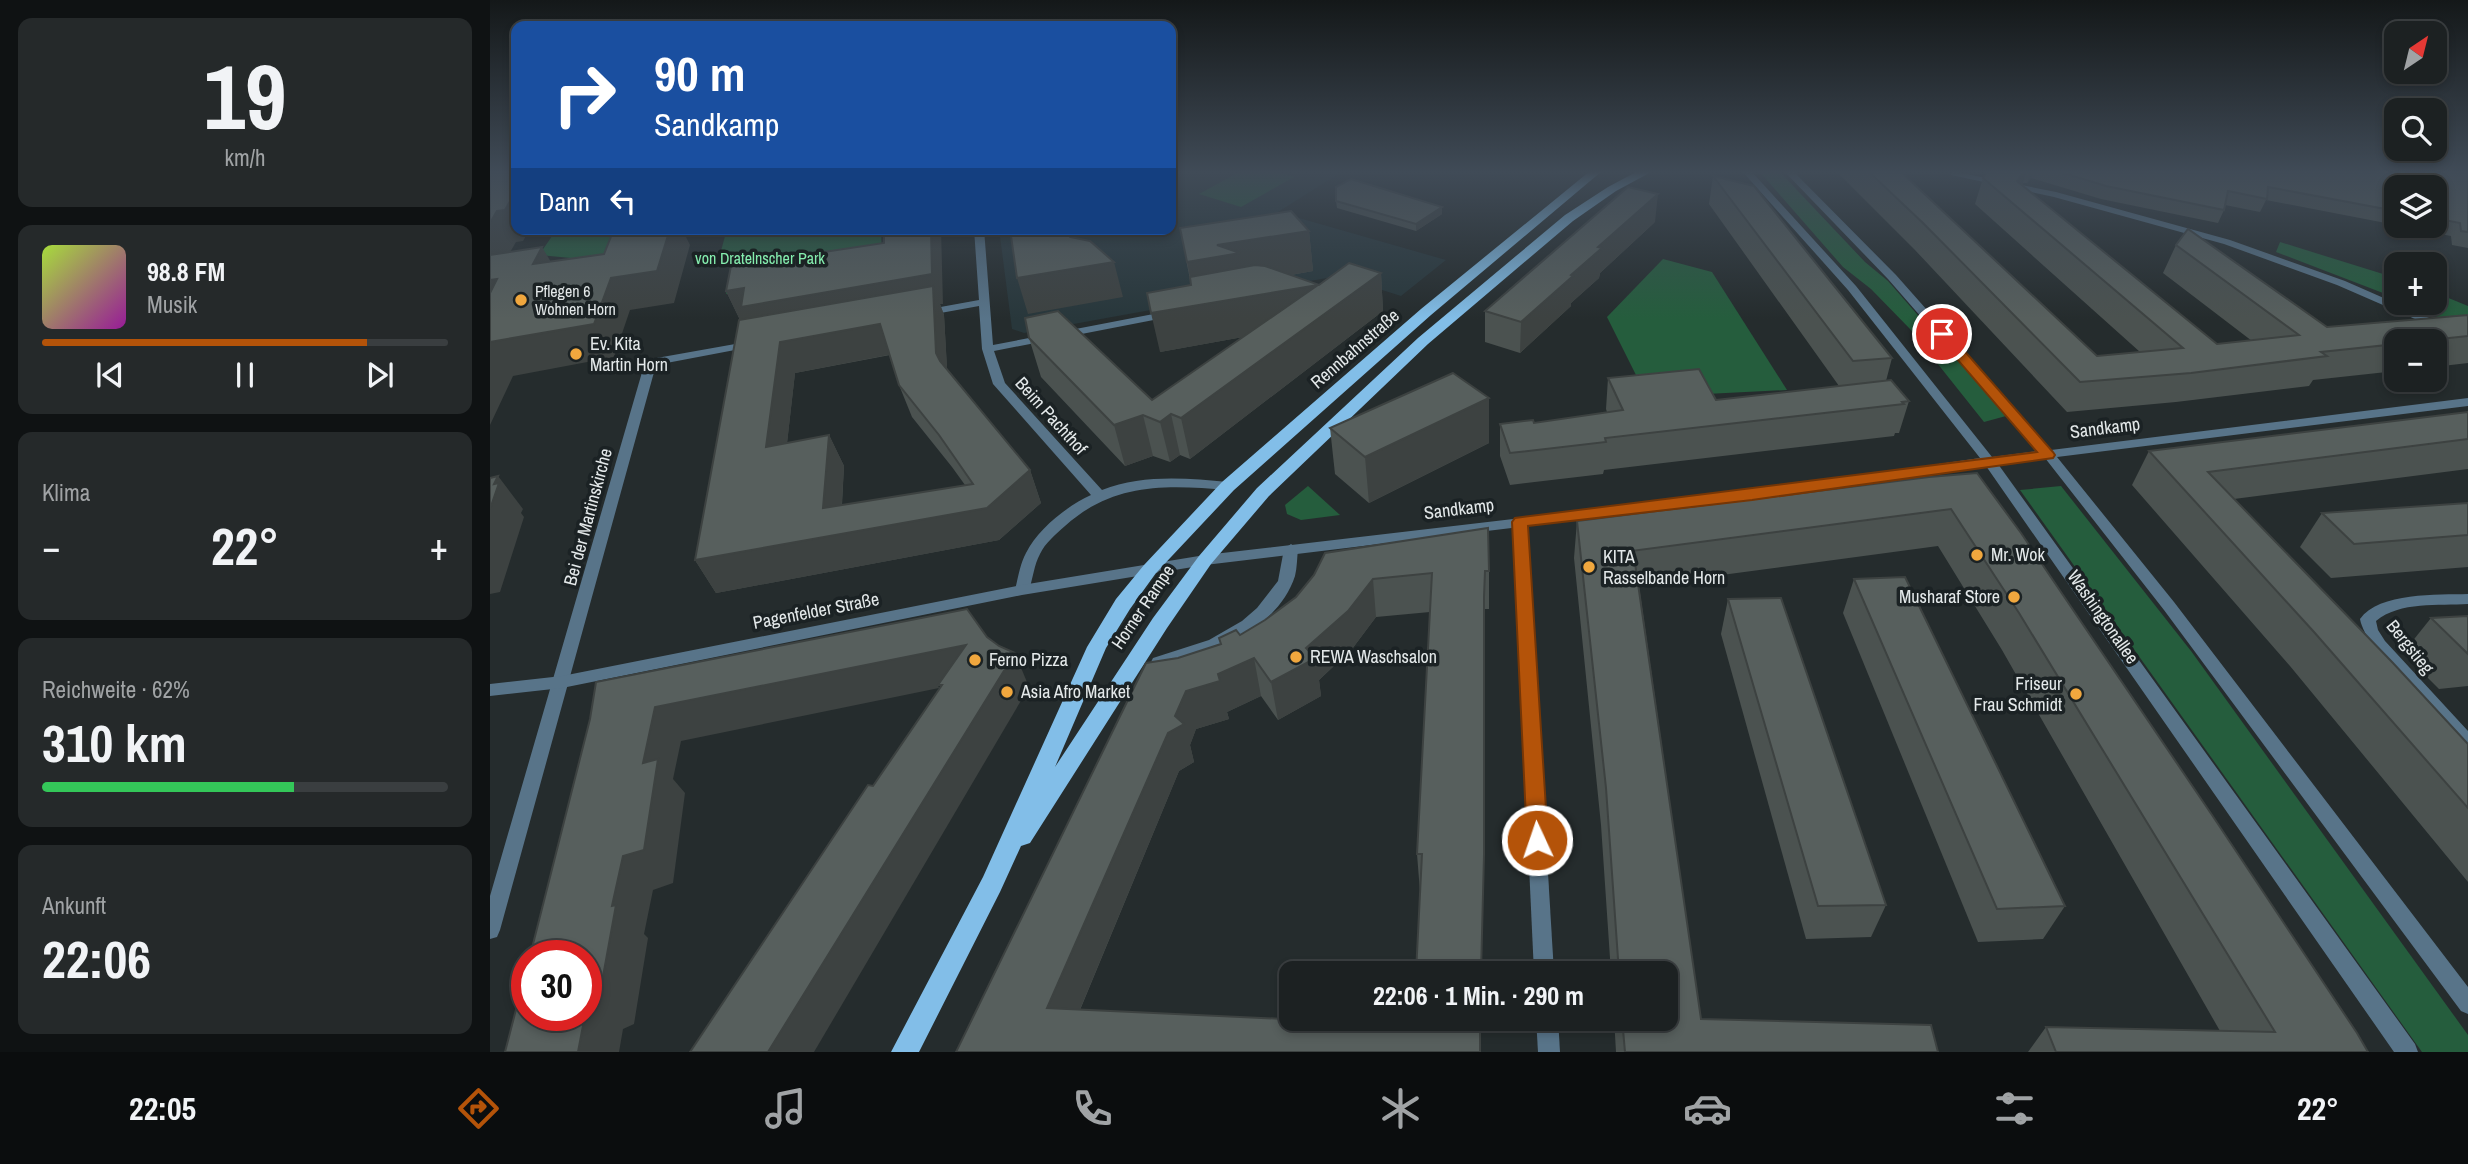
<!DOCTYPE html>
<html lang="de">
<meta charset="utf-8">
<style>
body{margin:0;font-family:"Archivo Narrow",sans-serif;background:#25292a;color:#f1f3f6;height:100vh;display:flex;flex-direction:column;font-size:26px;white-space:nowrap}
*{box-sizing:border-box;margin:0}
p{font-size:23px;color:#a0a3a5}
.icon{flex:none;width:38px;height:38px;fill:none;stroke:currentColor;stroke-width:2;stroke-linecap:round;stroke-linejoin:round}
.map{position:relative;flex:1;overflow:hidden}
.sheet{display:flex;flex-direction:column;gap:18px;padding:18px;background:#0f1213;width:490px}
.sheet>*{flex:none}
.top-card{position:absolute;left:21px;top:21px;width:665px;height:214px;border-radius:14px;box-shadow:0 4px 10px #0003,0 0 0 2px #3a3e40;background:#1a4fa0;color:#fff;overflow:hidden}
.needle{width:46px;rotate:35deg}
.fabs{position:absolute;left:1894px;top:21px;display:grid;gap:14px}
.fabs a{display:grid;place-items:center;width:63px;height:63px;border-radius:14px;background:#1c2122;box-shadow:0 4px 10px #0003,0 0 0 2px #3a3e40;font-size:35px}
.speed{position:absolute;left:21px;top:940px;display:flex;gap:14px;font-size:35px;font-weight:700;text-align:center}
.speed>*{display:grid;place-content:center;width:91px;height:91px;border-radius:50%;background:#1c2122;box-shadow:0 4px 10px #0003,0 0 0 2px #3a3e40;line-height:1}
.speed .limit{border:10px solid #d22;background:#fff;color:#111}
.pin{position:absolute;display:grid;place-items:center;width:60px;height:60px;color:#fff;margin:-30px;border:4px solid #fff;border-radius:50%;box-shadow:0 2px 7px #0007}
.me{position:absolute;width:77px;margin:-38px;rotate:357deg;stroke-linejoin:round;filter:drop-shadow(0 0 5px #0008)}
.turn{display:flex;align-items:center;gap:24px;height:147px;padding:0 28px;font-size:32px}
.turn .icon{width:91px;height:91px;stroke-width:2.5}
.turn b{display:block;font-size:49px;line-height:60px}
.then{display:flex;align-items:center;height:66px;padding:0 28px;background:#0003;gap:14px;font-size:26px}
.big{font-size:52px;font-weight:800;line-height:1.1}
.sheet .widget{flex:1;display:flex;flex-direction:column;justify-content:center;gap:10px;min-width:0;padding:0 24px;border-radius:14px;background:#25292a}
.sheet .dial{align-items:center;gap:0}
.dial b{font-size:91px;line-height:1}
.song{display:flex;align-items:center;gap:21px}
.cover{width:84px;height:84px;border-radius:10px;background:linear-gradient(135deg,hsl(80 70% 55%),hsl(300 70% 35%))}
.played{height:7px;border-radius:4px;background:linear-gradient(90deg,#b45309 80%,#3a3e40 80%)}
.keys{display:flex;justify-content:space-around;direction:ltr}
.heat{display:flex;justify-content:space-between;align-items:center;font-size:38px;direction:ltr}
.charge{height:10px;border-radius:5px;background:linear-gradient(90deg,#34c759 62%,#3a3e40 0)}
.trip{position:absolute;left:789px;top:961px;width:399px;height:70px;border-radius:14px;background:#1c2122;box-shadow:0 4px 10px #0003,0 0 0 2px #3a3e40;font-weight:800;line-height:70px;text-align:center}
.tabs{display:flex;height:112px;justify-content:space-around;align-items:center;background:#0b0d0e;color:#a0a3a5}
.tabs .icon{width:49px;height:49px}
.tabs .current{color:#b45309}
.tabs b{font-size:32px;color:#f1f3f6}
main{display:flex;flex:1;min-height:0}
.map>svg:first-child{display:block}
.built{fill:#28373b}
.green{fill:#255d3d}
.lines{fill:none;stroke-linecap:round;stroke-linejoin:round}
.minor{fill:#587489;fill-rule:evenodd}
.tertiary{fill:#587489;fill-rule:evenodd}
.primary{fill:#82bee8;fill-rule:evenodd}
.wall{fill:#4b5250;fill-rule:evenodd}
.shaded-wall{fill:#3d4241}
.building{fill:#575f5d;stroke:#3d4241;stroke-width:2;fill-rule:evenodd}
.route{fill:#b45309;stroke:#753606;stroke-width:2}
.poi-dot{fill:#f0a73e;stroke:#1b2224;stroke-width:2.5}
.labels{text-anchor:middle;stroke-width:7;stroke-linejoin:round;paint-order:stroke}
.far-park-label{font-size:16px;fill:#85edae;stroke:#1b2224}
.far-poi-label{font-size:16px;fill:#e4e9ea;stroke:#1b2224;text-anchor:start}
.poi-label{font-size:18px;fill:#e4e9ea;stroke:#1b2224;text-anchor:start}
.street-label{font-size:18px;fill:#e4e9ea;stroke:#1b2224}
</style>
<main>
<section class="sheet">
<div class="widget dial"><b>19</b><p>km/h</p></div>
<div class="widget">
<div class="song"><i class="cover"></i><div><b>98.8 FM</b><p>Musik</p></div></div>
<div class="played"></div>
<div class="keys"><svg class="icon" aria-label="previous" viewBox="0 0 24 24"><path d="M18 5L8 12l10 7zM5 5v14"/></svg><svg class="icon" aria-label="pause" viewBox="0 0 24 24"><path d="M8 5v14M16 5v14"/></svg><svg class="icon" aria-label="next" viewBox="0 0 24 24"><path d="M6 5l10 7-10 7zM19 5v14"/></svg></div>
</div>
<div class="widget"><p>Klima</p>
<div class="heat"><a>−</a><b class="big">22°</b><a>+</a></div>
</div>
<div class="widget"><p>Reichweite · 62%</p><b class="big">310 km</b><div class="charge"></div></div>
<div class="widget"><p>Ankunft</p><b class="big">22:06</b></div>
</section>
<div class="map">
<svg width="1978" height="1052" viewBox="0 0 1978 1052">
<rect width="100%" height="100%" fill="#252c2d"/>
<path class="built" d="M681,171h172l-65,41 168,48 -45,36 -63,-20 -314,57 -12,-4 -13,-100h172z"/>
<g class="green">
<path d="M751,171h35l18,6 -53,30 -42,-13z"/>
<path d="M1269,171h20l86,91 23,19 118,135 -22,6 -74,-93 -39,-40 -28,-22z"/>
<path d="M67,229h161l-79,11 -86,56 18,-38 -32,-3z"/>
<path d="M237,229h154l1,37 -156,28 6,-27 -13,-9z"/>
<path d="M1790,242l116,36v20l-120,-46z"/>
<path d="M1173,259l49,13 75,118 -140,7 -40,-80z"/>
<path d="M1944,292l34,14v25l-61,-28h27z"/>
<path d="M818,486l32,29 -39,5 -14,-6 -2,-9z"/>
<path d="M1571,486l130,165 277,384v17h-46l-402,-562z"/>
</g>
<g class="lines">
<g class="minor">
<path d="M1461,171l105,21 174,48 115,41 123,54v7l-131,-57 -113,-41 -170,-47 -103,-22z"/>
<path d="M484,229h10l9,116 176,-34 5,3 -5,3 -175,34 11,32 97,107c40,-16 85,-12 126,-8l7,4 -7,4c-61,-5 -114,-8 -163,36 -9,8 -20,17 -25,28 -6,11 -7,24 -11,36l-2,4h-10l-2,-4c3,-12 5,-26 11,-37 12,-24 41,-47 65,-58l-98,-111 -11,-35 -3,-43 -55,10 -5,-3 5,-3 55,-10z"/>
<path d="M262,341l6,3 -2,2 -100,19 -156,565 -3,7 -7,2v-43l155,-534 6,-3z"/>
<path d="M1030,517l7,5 27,451h-20l-21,-451z"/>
<path d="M801,544l7,5c-1,9 -1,19 -3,27 -14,44 -64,71 -104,84 -12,3 -26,10 -38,6l-2,-4 2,-4 56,-18 33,-19 15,-13 21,-27 6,-32z"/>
<path d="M1978,594v10c-29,2 -68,-3 -92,17l2,9 7,11 83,90v18l-6,-2c-25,-28 -96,-95 -102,-128 19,-27 78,-24 108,-25z"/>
<path d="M1046,1018h22l2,34h-22z"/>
</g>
<path class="tertiary" d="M1252,171h9l105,115 136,171 46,-6 -150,-172 -104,-108h9l103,104 155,175 417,-52v8l-411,51 117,145 294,385v27l-7,-3 -297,-401 -119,-152 -47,6 417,580 3,8h-24l-408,-586 -234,33 -547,66 -183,30 -460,93 -72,8v-12l72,-8 460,-91 183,-30 547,-64 228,-33 -132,-168z"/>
<path class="primary" d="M1100,171h12l-171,144 -197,175 -78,83 -26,36 -24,39 -51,119 98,-149 46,-62 58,-68 161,-150 147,-123 43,-28 30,-16h15l-37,20 -43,30 -145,123 -159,152 -58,68 -44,64 -137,215 -9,3 -21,46 -81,160h-28l92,-175 104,-230 29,-48 28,-34 78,-83 199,-173z"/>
</g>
<g class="wall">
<path d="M1346,171h64l197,185 43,-4 -165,-148 8,-26 5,-7h480v77l-16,-3 -1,-9 -54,-10h37v-39h-38v38l-130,-25 -6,12 -35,-7 -1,5 -6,13 -117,-24 -70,-21 -4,5h-4l-1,2 195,159 35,-3 -89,-68 13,-28 151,82 141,-12v48l-34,4v-26h-38v30l-83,9 -4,6 -133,16 -109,10 -152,-162z"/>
<path d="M1223,176l179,182 -6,23 23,20 -10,32h-4l-1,3 -290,34 -1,4 -93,11 -10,-29v-32l34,-1 73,-11 -1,-3 2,-31 108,22 123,-14 -130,-182z"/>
<path d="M846,201l106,13 -26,17 -79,-23z"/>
<path d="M1165,222l-55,51 -1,5 -28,25v3l-51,47 -35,-11v-31z"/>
<path d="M690,228l129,3 4,40 -22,4 28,10 62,-12 2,38 -193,148 -10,-4 -10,7 -17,-6 -28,10 -84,-89 -12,-39 123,62 91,-63 -83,15 31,-67z"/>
<path d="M394,243l59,61h-3l4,11 3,55 83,100 11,33 -42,37 -283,53 -21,-33 45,-240 -14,-29zM400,355l9,30 13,32 40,50 13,18 -123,20 2,-39 -15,-31 -42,8 8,-70z"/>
<path d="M1978,412v57l-234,30 234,245v138l-178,-216 -158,-181 17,-34z"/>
<path d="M840,428l159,15 -120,60 -34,-29z"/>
<path d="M1439,477l439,575h-340l18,-25 174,4 -218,-381 -64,-104 -299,40 62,433 237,33h-322l-2,-34h52v-45h-55l-10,-148 -27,-267 3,-37z"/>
<path d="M1978,503v64l-137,11 -31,-31 22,-34z"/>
<path d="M999,571v38h-4l-1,23 -1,260h-63l-3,-38 13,-242 -54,5 -24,32 -33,31 2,16 -43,24 -17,-24 -34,16 2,7 -33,10 -6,16 4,17 -15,9 -99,239 247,11h86v-3h68l-1,34h-524l222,-394 43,-14 19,-9 25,-15 31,-23 18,-22z"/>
<path d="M1364,579l211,327 -22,33 -65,3 -135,-329z"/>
<path d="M1238,599l158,306 -15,32 -65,2 -85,-305z"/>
<path d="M1978,616v70l-29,3 -36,-36 28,-35z"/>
</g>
<g class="shaded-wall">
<path d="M1535,171h2l-7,21 -3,-11z"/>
<path d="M1541,171h2l-2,7 -4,5z"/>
<path d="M26,191v38h14l-7,12 -7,1 -22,38 3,-1 -7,37v-93l7,-12z"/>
<path d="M1168,194l-3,28 -55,51 -1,5 -28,25v3l-51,47 1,-31 77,-75z"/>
<path d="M952,207v7l-26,17v-7z"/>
<path d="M180,229h12l8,16 -16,58 -44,7 -16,47 -101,19 -23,49v-83l121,-64z"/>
<path d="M441,229h10l2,75h-3l4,11 4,69 -12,-31 -2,-48 -193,17 -15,-31 18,-3z"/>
<path d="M579,229l10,39 35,-6 9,35 -95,17 -11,-36z"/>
<path d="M819,231l4,40 -69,12 -49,21 -8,-42 30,-17z"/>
<path d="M52,247l19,32 -28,-15z"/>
<path d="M891,273l2,38 -193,148 -9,-41 128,-93 -149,27 -9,-39 167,-28z"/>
<path d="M390,324l13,30 -98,19 -12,106 -17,-32 14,-105z"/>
<path d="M999,398v45l-120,60 -4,-46z"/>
<path d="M681,414l9,41 -10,7 -10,-40z"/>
<path d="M653,415l10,41 -28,10 -11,-41z"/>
<path d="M339,435l15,31 -4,68 190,-64 11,33 -42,37 -283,53 -21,-33 128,-52z"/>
<path d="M8,476l25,33 -2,4 3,4 -24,75 -10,2v-85l4,-25z"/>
<path d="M883,579l3,38 -24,32 -33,31 2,16 -43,24 -7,-38 35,-34z"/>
<path d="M476,645l-24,40h-4l1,3 -258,53 -8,38 12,14 -12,90 -20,7 -9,44 4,4 -14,86 -11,5 -4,23h-41l7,-37h1l2,-17 24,-92 43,-199z"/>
<path d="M525,653l14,34 -215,365h-46z"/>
<path d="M764,658l7,38 -34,16 2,7 -33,10 -6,16 4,17 -15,9 -113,272 -19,-35 139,-317 32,-17z"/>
</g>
<g class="building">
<path d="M0,171h26v20l-11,19 -8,1 -7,12z"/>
<path d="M1378,171h32l197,185 86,-8 -200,-170 5,-7h37l-8,10 200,163 82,-9 -123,-90 12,-16 139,98 141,-12v21l-47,5h-25v3l-75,8 6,4 -136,17 -111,9 -157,-159z"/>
<path d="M1567,171h411v61l-7,-1 -1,-8 -26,-5v-31h-38v24l-128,-24 -1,12 -39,-8 -4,19 -118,-24z"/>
<path d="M1223,176l41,10 138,172 -39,3z"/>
<path d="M861,179l91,28 -26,17 -80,-23v-14z"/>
<path d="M1138,187l30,7 -60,53 4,1 -31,27 2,1 -52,46 -36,-11z"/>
<path d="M801,211l18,20 -92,14 23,8 -53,9 -7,-34z"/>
<path d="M124,229h56l-13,42 -46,7 -17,46 -104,18v-49l7,-14 -7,1v-25l52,-8 -9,17 71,-10z"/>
<path d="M394,229h47l1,45 -191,33 3,-19 -18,3 5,-25 153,-23z"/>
<path d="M520,229h58l2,8 20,4 24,21 -97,16z"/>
<path d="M859,263l32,10 -200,145 -10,-4 -11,8 -17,-7 -29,10 -85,-87 -4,-20 33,-7 94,89 166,-115 -167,28 -4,-20 44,-8 -1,-8 65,-12 10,1 54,19z"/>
<path d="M443,286l3,67 4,8 90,109 -43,38 -292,52 44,-240zM390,324l19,61 40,50 34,49 -150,24 6,-73 -63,12 14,-105z"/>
<path d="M1209,369l17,31 175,-20 18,21 -7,1 2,2 -299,34 1,4 -96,11 -10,-29 33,-4 1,3 89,-13 -15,-32z"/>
<path d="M963,373l36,25 -124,59 -35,-29z"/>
<path d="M1978,412v27l-260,33 185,191 75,81v64l-154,-176 -165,-181z"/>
<path d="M1487,473l44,60 191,282 145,218 11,19h-312l-10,-25 229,5 -256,-419 -68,-104 -320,42 4,12 66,456 230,6 7,27h-313l-3,-34h44v-45h-47l-13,-185 -29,-267 352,-44z"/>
<path d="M8,476l-4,8 5,-1 -9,26v-31z"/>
<path d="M1978,503v32l-114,9 -32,-31z"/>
<path d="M998,528l1,43h-4l-1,26v258l-3,118h-65l6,-119h-5l15,-281 -59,6 -25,32 -42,37 10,10 -45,24 -17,-24 -36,16 2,7 -34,10 -11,25 9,8 -16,9 -121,275 280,13h86v-3h67v34h-524l190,-389 32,-5 43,-14 -2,-6 17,-8 4,5 25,-15 31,-23 18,-22 11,-22z"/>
<path d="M1415,577l160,329 -68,3 -143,-330z"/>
<path d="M1291,598l105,307 -68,1 -90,-307z"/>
<path d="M477,609l20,28 12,9 16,7 -247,399h-78l178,-267 5,1 69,-101h-4l28,-40 -311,62 -12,56 15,-4 -14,91 -21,6 -11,50 4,-1 -16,88 -12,5 -2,10v-52h-56l60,-237 6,-37z"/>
<path d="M1978,616v38l-37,-36z"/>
<path d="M37,967v48h58l-7,37h-73z"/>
</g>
<linearGradient id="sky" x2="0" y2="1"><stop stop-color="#141819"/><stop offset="0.54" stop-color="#404b57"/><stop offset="1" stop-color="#404b57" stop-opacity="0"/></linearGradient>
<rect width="1978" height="319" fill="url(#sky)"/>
<path class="route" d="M1452,330l5,1 106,121 2,3 -2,3 -301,42 -224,26 20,314 -3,7 -8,2 -7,-2 -3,-7 -15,-318 3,-4 522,-66 -99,-115v-6z"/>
<g class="poi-dot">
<circle cx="31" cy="300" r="7"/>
<circle cx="86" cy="354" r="7"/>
<circle cx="1487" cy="555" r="7"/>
<circle cx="1099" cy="567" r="7"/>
<circle cx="1524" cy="597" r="7"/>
<circle cx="806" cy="657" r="7"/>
<circle cx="485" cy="660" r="7"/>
<circle cx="517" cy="692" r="7"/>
<circle cx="1586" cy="694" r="7"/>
</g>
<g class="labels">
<g class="far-park-label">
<text x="270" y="264">von Dratelnscher Park</text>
</g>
<g class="far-poi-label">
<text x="45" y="297">Pflegen 6<tspan x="45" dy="18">Wohnen Horn</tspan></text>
</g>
<g class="poi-label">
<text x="100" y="350">Ev. Kita<tspan x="100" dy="21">Martin Horn</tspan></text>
<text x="1501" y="561">Mr. Wok</text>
<text x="1113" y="563">KITA<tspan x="1113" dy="21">Rasselbande Horn</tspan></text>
<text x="1510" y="603" text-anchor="end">Musharaf Store</text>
<text x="820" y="663">REWA Waschsalon</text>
<text x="499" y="666">Ferno Pizza</text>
<text x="1572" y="690" text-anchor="end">Friseur<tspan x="1572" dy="21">Frau Schmidt</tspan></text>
<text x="531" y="698">Asia Afro Market</text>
</g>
<g class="street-label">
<text transform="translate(865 349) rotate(-41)" y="6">Rennbahnstraße</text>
<text transform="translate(561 416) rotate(48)" y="6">Beim Pachthof</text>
<text transform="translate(1615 428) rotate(-7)" y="6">Sandkamp</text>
<text transform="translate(969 509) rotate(-7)" y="6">Sandkamp</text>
<text transform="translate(98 517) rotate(-75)" y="6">Bei der Martinskirche</text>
<text transform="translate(653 607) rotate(-56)" y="6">Horner Rampe</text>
<text transform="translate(326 611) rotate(-11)" y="6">Pagenfelder Straße</text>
<text transform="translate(1613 617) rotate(55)" y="6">Washingtonallee</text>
<text transform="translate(1920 647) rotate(51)" y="6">Bergstieg</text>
</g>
</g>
</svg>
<div class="fabs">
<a><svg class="needle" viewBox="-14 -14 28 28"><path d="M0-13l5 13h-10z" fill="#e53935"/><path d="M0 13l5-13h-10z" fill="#a0a3a5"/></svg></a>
<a><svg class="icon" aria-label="search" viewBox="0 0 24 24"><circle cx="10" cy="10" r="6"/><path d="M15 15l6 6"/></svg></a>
<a><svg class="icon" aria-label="layers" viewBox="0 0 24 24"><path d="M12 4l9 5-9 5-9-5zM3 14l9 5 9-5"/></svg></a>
<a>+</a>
<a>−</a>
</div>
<div class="speed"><div class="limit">30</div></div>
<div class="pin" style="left:1452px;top:334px;background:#d93025"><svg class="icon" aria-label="arrive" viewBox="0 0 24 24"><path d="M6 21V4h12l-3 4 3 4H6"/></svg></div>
<svg class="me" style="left:1047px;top:840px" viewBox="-20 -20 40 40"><circle r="17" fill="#b45309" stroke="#fff" stroke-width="3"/><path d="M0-11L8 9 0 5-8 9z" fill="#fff"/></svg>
<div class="trip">22:06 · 1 Min. · 290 m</div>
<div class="top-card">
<div class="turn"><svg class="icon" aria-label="right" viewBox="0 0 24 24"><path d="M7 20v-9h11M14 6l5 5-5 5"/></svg><div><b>90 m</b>Sandkamp</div></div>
<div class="then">Dann<svg class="icon" aria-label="left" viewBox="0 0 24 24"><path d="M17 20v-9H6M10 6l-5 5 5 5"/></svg></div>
</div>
</div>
</main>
<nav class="tabs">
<b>22:05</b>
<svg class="icon current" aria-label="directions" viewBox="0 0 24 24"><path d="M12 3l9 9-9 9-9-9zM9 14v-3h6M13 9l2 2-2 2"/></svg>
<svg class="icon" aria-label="music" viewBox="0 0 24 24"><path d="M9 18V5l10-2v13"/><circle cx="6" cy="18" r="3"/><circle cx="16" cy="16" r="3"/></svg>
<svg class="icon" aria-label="phone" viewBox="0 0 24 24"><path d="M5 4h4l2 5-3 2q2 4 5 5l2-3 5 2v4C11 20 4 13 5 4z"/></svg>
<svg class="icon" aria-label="climate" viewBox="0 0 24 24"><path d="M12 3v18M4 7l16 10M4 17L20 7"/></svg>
<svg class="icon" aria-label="car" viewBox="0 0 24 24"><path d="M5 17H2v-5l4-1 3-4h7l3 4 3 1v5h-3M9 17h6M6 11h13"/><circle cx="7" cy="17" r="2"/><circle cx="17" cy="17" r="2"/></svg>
<svg class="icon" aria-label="filters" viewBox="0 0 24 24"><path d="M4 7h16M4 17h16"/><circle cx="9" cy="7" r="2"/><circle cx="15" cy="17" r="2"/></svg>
<b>22°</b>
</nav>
